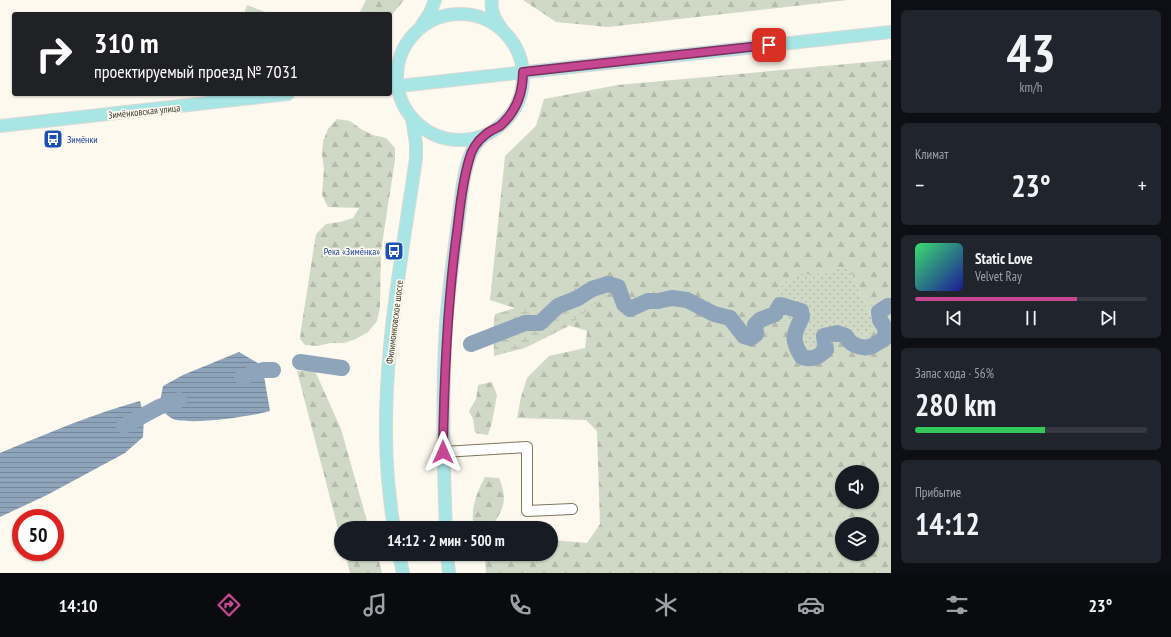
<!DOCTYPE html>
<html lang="ru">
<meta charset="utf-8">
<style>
body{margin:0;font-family:"PT Sans Narrow",sans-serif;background:#20242c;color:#f1f3f6;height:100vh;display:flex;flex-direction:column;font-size:15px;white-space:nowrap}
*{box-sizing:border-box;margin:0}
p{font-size:13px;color:#9ea1a6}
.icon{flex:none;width:22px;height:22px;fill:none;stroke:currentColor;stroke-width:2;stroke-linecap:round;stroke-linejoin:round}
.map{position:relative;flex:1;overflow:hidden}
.details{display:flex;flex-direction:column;gap:10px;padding:10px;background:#0d0f14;width:280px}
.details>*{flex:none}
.top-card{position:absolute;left:12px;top:12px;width:380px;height:84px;border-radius:4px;box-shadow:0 1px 3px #0004;background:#202124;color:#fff;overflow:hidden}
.fabs{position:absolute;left:835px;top:465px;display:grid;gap:8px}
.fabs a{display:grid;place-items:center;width:44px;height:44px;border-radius:50%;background:#171b24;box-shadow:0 1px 3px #0004;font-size:20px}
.speed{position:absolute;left:12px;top:509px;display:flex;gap:8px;font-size:20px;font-weight:700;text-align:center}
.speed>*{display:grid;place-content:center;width:52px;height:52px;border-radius:50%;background:#171b24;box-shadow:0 1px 3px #0004;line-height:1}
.speed .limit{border:6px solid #d22;background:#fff;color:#111}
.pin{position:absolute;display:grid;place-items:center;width:34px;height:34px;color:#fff;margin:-17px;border-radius:8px;box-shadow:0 2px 6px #0006}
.me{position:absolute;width:44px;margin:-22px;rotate:0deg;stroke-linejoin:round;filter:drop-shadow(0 0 3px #0008)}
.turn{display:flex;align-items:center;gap:14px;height:84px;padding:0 16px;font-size:18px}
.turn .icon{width:52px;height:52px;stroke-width:2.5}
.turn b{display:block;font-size:28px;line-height:34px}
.big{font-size:30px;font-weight:700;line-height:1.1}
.details .card{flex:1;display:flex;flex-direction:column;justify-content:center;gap:6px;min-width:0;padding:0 14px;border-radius:6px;background:#20242c}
.details .dial{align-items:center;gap:0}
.dial b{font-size:52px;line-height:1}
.song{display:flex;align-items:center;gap:12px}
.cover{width:48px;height:48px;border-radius:6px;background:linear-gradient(135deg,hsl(140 70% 55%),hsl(240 70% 35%))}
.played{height:4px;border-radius:2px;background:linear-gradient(90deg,#c54691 70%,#363941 70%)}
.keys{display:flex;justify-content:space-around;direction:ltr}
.heat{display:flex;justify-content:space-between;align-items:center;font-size:22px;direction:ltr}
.charge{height:6px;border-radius:3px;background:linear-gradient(90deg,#34c759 56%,#363941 0)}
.trip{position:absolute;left:334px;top:521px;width:224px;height:40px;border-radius:20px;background:#171b24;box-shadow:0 1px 3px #0004;font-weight:700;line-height:40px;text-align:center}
.tab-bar{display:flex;height:64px;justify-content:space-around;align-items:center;background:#090b0e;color:#9ea1a6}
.tab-bar .icon{width:28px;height:28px}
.tab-bar .selected{color:#c54691}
.tab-bar b{font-size:18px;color:#f1f3f6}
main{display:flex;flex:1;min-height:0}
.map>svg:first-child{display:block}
.grass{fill:url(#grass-dots)}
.forest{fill:url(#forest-firs);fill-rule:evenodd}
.wetland{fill:url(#wetland-marsh)}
.park{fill:#d0d8c6}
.water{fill:url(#water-rules)}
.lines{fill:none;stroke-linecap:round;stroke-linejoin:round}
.river{stroke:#8ea4bb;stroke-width:16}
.minor-casing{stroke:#7f745d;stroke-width:12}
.major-casing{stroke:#d9d8d6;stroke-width:14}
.minor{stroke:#fff;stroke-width:10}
.major{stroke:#a8e5e5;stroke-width:12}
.route-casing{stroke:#802e5e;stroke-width:10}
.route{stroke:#c54691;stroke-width:7}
.labels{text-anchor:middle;stroke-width:3.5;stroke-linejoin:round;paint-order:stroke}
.street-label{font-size:10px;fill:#403b31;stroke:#fef9ef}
.transit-label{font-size:10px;fill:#164399;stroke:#fef9ef;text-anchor:start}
</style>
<main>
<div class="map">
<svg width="891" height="573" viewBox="0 0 891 573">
<defs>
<pattern id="grass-dots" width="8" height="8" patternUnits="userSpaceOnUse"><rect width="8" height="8" fill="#d0d8c6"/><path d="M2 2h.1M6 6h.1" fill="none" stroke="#b4baab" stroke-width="1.8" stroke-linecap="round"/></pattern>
<pattern id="forest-firs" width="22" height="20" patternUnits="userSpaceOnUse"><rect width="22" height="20" fill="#d0d8c6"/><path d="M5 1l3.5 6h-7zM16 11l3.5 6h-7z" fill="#b4baab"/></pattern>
<pattern id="wetland-marsh" width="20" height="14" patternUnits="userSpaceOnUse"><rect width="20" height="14" fill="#d0d8c6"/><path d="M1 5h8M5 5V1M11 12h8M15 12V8" fill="none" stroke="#b4baab"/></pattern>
<pattern id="water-rules" width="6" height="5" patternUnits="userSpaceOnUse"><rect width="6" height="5" fill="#8ea4bb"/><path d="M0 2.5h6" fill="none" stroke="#758799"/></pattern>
</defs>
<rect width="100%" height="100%" fill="#fef9ef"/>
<path class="grass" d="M837,267l13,2 10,24 15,30 -2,11 -16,1 -18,-7 -26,20 -12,-6 -6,-22 -13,3 -14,-2 -3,-4 10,-24 10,-11 11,-8h28z"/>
<g class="forest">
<path d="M366,0h38l-14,17v-3h-31z"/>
<path d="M523,0h325l-240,27 -52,-5z"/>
<path d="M891,60v513h-405l-1,-15 4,-4h62v-14l36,3 13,-19 -3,-93 -11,-11 -69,-2 4,-21 6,-19 22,-22 36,-8 2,-17 -97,-31 15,-144 31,-30 8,-27 74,-14zM837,267l13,2 10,24 15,30 -3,11 -15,1 -18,-7 -22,8 -4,12 -12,-6 5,-13 -11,-9 -13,3 -14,-2 -3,-3 10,-25 10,-11 11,-8h28zM842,472h30v30h-30zM842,524h30v30h-30z"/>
<path d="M337,119l13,2 11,8 12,6 13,3 9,10v12l-14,91 -1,56 -3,14 -9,11 -12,7 -12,4h-14l-12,3 -13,-1 -5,-6 1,-10 15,-95 10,-10 14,-2 13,-4 6,-10 -31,-1 -6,-12 2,-27 -2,-13 1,-14 5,-12z"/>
<path d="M297,371h18l26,58 28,99h-28v12z"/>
<path d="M492,382l5,13 -5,27 -4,13 -13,-2 -2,-14 -4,-8 7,-12 2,-14z"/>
<path d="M485,477l14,1c9,22 5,30 -8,50h-17c-4,-19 2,-34 11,-51z"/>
<path d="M345,554h32l5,19h-32z"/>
</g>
<path class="wetland" d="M612,278l9,8 -1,3h-4l-24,17 -25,21 -42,21 -31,8 -1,-25 2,-17 23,-7 20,2 27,-17 31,-12z"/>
<path class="park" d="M247,5l24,9h-27z"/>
<g class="water">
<path d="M239,352l22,13 2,5 7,41c-21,6 -72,13 -94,9 -6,-1 -13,-9 -17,-13l4,-21 20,-11z"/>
<path d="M140,401l4,15 -1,21 -18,16 -78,42 -47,22v-64c46,-19 92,-39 140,-52z"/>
</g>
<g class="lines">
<g class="river">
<path d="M471,344l54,-21h15l18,-17 20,-8 14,-9 16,-5 10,3 6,17 6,5 18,-8h10l14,-3 15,2 27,14 16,4 14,18 7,2 5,-4 -1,-9 5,-5 15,-6 5,-9 21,6 1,6c-9,18 -11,23 0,40 11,3 15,1 24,-7l-2,-14 13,-3 9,3c4,9 17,14 26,10 4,-2 8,-5 12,-7l2,-10 -6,-9 -1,-8 9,-6h3"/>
<path d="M300,362l42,6"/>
<path d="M242,377l21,-7h10"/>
<path d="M124,426l35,-19 20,-7"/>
</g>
<defs>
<path id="minor" d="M443,452l84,-5v64l45,-2"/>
<g id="major">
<path d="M492,0c-2,11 3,19 9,28"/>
<circle cx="460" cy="77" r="63"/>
<path d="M422,25l8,-12 5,-13"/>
<path d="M390,87l501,-55"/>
<path d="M0,126l288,-32"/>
<path d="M394,528c-3,-16 -4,-32 -6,-48 -9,-108 13,-216 28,-322v-14l-4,-26"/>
<path d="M446,528c-3,-68 -4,-135 0,-203 2,-32 7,-64 11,-96 4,-23 5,-64 18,-83 2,-4 7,-8 10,-11"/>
<path d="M399,554l4,19"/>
<path d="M447,554l2,19"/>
</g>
</defs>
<use href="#minor" class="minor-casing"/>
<use href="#major" class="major-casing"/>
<use href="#minor" class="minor"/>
<use href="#major" class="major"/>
</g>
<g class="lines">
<defs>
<path id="route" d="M443,452c1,-74 4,-147 14,-220 3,-24 5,-49 12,-72 2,-9 8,-19 16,-25 4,-4 10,-6 15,-9 16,-14 23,-33 23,-54l246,-27"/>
</defs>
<use href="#route" class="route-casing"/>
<use href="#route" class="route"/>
</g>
<defs>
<symbol id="bus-square" viewBox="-11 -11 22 22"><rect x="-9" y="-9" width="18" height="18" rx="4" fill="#1a4fb4" stroke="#fef9ef"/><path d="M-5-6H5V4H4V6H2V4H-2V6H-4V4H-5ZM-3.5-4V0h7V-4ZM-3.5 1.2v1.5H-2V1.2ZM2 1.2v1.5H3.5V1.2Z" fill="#fff"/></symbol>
</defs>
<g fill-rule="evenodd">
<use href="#bus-square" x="42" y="128" width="22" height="22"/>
<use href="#bus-square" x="383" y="240" width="22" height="22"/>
</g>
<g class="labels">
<g class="street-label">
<text transform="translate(144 111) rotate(-6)" y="4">Зимёнковская улица</text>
<text transform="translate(394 322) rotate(-83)" y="4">Филимонковское шоссе</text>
</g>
<g class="transit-label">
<text x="67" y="143">Зимёнки</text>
<text x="380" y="255" text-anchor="end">Река «Зимёнка»</text>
</g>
</g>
</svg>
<div class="fabs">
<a><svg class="icon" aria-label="sound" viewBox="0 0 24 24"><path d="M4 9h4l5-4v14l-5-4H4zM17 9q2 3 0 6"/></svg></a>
<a><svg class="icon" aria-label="layers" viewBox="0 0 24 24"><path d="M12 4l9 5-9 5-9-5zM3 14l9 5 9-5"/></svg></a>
</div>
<div class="speed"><div class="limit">50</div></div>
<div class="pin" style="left:769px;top:45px;background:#d93025"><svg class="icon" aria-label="arrive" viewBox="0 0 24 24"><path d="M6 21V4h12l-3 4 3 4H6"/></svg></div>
<svg class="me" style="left:443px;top:452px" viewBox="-20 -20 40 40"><path d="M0-17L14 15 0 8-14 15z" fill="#c54691" stroke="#fff" stroke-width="4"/></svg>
<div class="trip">14:12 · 2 мин · 500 m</div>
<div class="top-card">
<div class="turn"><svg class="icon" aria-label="right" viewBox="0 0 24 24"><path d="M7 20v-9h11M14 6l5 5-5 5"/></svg><div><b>310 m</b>проектируемый проезд № 7031</div></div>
</div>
</div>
<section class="details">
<div class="card dial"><b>43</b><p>km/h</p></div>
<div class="card"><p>Климат</p>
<div class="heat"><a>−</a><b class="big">23°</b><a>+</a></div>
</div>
<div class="card">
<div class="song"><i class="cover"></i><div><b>Static Love</b><p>Velvet Ray</p></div></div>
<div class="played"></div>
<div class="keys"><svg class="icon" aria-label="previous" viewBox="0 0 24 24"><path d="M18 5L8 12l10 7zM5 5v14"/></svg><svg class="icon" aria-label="pause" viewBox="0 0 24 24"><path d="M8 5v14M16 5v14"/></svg><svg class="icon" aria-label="next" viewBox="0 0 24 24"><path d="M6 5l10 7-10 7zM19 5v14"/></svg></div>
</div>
<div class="card"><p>Запас хода · 56%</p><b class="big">280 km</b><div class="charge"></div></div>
<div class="card"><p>Прибытие</p><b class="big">14:12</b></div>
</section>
</main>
<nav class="tab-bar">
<b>14:10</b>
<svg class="icon selected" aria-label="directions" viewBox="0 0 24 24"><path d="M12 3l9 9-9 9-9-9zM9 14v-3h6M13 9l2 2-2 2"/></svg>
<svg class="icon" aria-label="music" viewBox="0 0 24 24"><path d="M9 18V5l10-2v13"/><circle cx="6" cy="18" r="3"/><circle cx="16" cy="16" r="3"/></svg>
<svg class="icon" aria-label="phone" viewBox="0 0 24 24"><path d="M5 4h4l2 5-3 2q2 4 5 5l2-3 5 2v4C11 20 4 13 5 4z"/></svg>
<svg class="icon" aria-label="climate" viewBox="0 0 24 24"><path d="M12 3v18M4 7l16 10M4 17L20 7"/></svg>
<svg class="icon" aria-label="car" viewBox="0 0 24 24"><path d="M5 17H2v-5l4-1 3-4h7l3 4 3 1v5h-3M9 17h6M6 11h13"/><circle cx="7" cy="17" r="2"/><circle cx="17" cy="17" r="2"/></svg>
<svg class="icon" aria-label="filters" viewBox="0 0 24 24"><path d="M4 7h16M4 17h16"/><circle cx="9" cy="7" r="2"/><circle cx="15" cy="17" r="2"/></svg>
<b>23°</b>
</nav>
